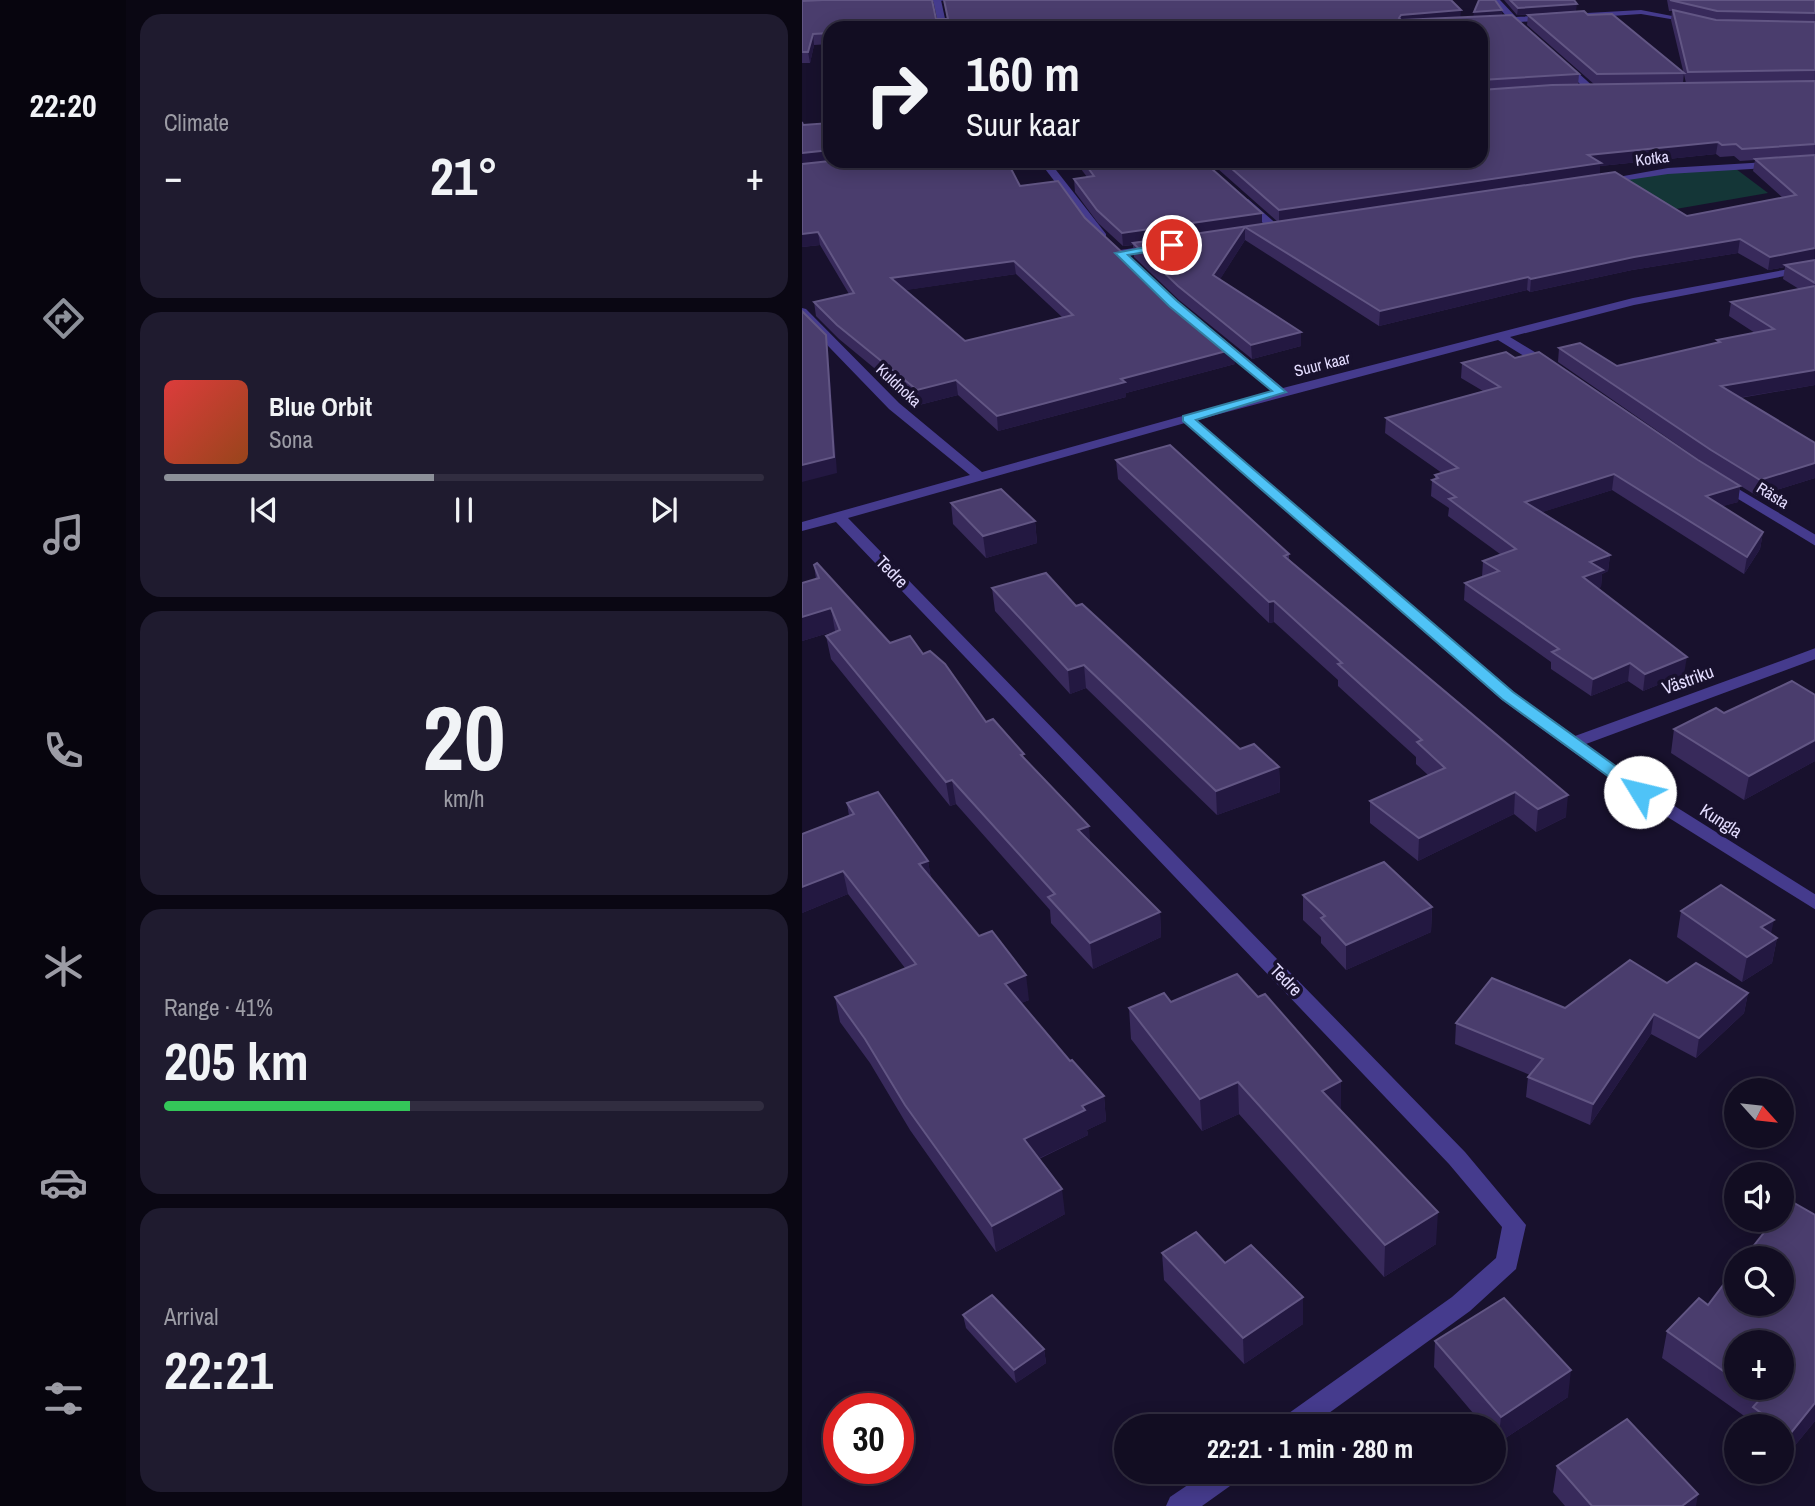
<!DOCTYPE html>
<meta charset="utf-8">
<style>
body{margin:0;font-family:"Archivo Narrow",sans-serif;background:#1f1b2f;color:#f1f3f6;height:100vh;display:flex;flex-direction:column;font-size:26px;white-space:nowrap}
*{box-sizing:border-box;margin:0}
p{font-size:23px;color:#9c9ca5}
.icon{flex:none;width:38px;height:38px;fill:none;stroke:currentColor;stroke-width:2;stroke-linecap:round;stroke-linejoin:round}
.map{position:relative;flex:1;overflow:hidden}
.sheet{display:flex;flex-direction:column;gap:14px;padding:14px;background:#0a0713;width:676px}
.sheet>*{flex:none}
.top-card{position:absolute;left:21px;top:21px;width:665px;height:147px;border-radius:21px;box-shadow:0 4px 18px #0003,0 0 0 2px #312d40;background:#120d22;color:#f1f3f6;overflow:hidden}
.needle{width:46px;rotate:117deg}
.buttons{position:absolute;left:922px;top:1078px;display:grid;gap:14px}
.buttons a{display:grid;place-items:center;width:70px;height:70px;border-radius:50%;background:#120d22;box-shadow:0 4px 18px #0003,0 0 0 2px #312d40;font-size:35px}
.speed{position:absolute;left:21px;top:1393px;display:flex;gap:14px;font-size:35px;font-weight:700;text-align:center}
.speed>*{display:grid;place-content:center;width:91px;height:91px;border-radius:50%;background:#120d22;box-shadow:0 4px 18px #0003,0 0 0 2px #312d40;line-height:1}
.speed .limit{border:10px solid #d22;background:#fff;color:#111}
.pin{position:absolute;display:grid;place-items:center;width:60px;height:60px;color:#fff;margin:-30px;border:4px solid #fff;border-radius:50%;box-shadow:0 2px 7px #0007}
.me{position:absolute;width:77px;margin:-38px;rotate:306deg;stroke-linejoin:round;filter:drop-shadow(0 0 5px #0008)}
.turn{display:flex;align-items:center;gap:24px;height:147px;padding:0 28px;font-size:32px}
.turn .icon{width:91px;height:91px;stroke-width:2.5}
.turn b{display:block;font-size:49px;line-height:60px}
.big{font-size:52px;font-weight:700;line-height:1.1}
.sheet .tile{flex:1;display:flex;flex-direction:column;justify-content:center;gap:10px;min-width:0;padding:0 24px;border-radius:21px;background:#1f1b2f}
.sheet .dial{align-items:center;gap:0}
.dial b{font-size:91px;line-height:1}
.song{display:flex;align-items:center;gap:21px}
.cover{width:84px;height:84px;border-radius:10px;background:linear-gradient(135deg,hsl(0 70% 55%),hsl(20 70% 35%))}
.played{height:7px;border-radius:4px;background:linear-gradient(90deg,#8c9099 45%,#312d40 45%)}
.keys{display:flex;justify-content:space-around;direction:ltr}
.heat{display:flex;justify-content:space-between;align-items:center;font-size:38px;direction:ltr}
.charge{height:10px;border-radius:5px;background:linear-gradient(90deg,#34c759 41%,#312d40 0)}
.trip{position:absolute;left:312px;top:1414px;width:392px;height:70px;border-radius:35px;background:#120d22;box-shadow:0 4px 18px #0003,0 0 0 2px #312d40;font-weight:700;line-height:70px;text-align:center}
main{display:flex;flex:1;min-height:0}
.dock{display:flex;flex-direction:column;width:126px;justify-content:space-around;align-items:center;background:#07050e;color:#9c9ca5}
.dock .icon{width:49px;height:49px}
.dock .current{color:#8c9099}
.dock b{font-size:32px;color:#f1f3f6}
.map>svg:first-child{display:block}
.green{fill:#143637}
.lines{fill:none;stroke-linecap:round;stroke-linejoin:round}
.service{fill:#453b8d;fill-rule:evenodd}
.minor{fill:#453b8d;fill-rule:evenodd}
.tertiary{fill:#453b8d;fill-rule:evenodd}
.wall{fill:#382a5b;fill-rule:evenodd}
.shaded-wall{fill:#231841}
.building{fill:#4a3d6d;stroke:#625684;stroke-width:2;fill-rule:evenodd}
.route{fill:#4fc3f7;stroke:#337fa1;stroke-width:2}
.labels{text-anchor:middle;stroke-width:7;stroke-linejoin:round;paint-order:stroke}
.far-street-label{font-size:16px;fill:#e4ddff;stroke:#18112d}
.street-label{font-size:18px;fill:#e4ddff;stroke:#18112d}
</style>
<main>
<nav class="dock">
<b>22:20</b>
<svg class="icon current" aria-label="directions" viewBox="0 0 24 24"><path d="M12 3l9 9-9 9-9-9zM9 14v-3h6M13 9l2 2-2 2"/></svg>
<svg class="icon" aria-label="music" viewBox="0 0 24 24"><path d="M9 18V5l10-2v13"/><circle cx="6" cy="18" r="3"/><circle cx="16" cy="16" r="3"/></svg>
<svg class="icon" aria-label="phone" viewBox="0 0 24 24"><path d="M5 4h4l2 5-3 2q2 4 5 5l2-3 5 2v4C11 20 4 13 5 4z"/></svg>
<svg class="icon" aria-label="climate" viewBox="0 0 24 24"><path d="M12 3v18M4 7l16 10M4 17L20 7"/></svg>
<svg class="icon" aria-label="car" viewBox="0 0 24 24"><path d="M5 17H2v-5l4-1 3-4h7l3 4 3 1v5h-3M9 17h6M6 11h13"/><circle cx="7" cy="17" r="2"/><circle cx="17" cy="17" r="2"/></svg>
<svg class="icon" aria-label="filters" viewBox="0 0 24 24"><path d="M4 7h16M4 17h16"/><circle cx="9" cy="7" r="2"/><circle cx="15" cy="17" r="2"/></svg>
</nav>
<section class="sheet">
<div class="tile"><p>Climate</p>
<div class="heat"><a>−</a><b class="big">21°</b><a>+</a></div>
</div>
<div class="tile">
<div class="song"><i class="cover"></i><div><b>Blue Orbit</b><p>Sona</p></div></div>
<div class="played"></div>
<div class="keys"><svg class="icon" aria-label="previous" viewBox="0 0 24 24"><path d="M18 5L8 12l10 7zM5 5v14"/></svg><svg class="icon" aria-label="pause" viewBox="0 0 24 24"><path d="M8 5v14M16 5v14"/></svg><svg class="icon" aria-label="next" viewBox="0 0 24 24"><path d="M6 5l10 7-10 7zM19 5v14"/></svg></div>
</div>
<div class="tile dial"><b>20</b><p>km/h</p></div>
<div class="tile"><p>Range · 41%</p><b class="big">205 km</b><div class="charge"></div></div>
<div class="tile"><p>Arrival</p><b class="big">22:21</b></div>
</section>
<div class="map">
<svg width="1014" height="1506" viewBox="0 0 1014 1506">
<rect width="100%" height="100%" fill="#18112d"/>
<path class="green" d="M930,166l36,27 -98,17 -59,-31z"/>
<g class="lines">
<path class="service" d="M438,199h8l32,28v4h-8l-32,-28z"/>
<g class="minor">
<path d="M131,0h8l6,28h-8z"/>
<path d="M690,0h8l16,17 125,-7 57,11 -4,2 -53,-9 -121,8 -3,3 -5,-3 -20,1 -3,-4 19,-1z"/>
<path d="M757,61h6l31,28v4h-6l-31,-28z"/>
<path d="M1014,159v6l-148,9 -67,10 -5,-3 72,-13z"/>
<path d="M237,161h10l57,73v4h-8z"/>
<path d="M353,245l4,1v4l-39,6 -6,-3 6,-3z"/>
<path d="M1014,264v6l-182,35 -124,32 43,26v6h-8l-47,-29 -301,80 317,272 61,44 241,-88v11l-230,85 60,44 170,107v15l-182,-114 -132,-96 -317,-277 -337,95 617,634 61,73 -10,44 -46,42 -159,115h-33l4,-8 170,-121 44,-39 6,-31 -53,-63 -613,-642 -34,9v-9l168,-47 -81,-66 -87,-90v-11l4,1 93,94 83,69 290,-81 -60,-49v-6h8l63,52 350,-90z"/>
<path d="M918,478l96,57v11l-101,-61 -2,-3z"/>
<path d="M405,1472h34l-4,9 -35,25h-36l4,-9z"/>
</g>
<path class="tertiary" d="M106,0h41l-38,4z"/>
</g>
<g class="wall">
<path d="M0,0l134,19h11l-3,-19 516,17h13l29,-7v6l77,58 -1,11h17l-68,-60 1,-10 15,-1 -26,1 -13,-15h70l2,11 12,4 96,58 -1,10h3l-15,-63 1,-9h-3l-2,-11h148v385l-75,13 75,45v35l-58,18 -49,-30 -150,-104 1,-14 58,18 100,-23v-3l38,-7 -26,-17 2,-14 68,-13 -16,-10 2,-12 -17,3 -30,-17 -106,17 -102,22 -3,-2 -148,36 -134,-86 -25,39 81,67 -49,13 -73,-59 -45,-43 -1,-12 -10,1 -25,-23 -23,-31 -1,-13 13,-2 -12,-16h128l59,52v11l16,-2 -69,-61h272v-133h-651v16l-16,1 -4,18h-8zM914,154l4,3 14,-1 6,5 15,-1 -2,11 30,27 -96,18 -87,-41v-9z"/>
<path d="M1,125l27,36 190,25 65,32 150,146 -109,29v4l-128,34 -40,-36 -39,10 -80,-66 -23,-23 -2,-14 35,-8 -29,-49 -18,2zM214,274l46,43 -97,24 -60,-51z"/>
<path d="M660,363l236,97 42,26 -2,16 -16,4 41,26 -3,17 -16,25 -132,-84 -70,22 68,43 -2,16 -6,3 -1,13 -4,1 87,86 -41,17 -15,-10 -37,15 -40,-27v-7l-87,-62 1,-17 17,-6 1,-16 17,-7 -52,-38 1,-8 -18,-12 1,-16 3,-1v-4l7,-2 -57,-40 1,-15 97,-27 -22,-13z"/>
<path d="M314,460l173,94v5l277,258 -30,15 -22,-18 -96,47 -48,-38v-22l58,-26 -12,-11v-7l-78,-71v-6l-64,-58 -5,1 -151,-144z"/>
<path d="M149,503l84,18 2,22 -51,15 -33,-34z"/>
<path d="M12,565l76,78 33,11 63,68 39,37 65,83 70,70 1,25 -68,32 -42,-46 -1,-13 -94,-106 -6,2 -119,-147 -5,-23 9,-4v-1l-33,10v-58l14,-4z"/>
<path d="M190,588l84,18 164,143 39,18 1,25 -63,23 -131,-127 -16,6 -75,-83z"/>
<path d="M1013,695v66l-71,39 -73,-47 3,-24 50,-16z"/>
<path d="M45,803l81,58 3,18 98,121 -8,3 49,58 34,35 2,25 -19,9 1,5 -49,24 26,55 -69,38 -86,-122 -40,-67 -30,-41 -5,-25 70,-29 -57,-74 -46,19 47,-97z"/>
<path d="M501,895l129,12 -1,25 -85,38 -25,-27v-6l-18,-17z"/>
<path d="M879,911l90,22 6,5 -5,25 -30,19 -65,-45z"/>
<path d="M865,983l81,10 -4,20 -48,45 -45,-24 -61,91 -64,-28 2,-20 2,-2 -75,-31 1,-21 109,-15z"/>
<path d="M369,1002l265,242 -52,33 -145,-163 -37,17 -71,-92 -2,-31z"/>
<path d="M360,1253l63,10 78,61 -59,40 -80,-84z"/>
<path d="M906,1305l107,116 -32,39 -1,-1v-33h-34l2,-6 -88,-62 5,-27zM934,1342l46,46h-46z"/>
<path d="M161,1315l81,34 2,14 -30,20 -50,-55z"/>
<path d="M633,1341l133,56 -70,46 -5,-6v-11h-9l-50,-59z"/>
<path d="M755,1466l139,40h-131l-12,-14z"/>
</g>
<g class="shaded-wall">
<path d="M775,4l-1,7 -59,4 1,-7z"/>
<path d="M659,10l-1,10 -59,5 -2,-7 2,-3z"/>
<path d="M700,10v7l-29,2 1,-7z"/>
<path d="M11,34l1,11 -4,18 -2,-11z"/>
<path d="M916,142l-2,12 -116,12v10l-321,47v-13l309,-55z"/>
<path d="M28,150v11l-28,5v-13z"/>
<path d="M460,213v13l-17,2v12l-31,49 -1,-14 31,-47 -121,18 -1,-13z"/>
<path d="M16,232l2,13 -18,2v-13z"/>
<path d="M938,239l-2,14 -106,17 -102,22 1,-13 103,-22z"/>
<path d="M1013,248v13l-30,4v2l-17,3 2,-13z"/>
<path d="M212,261l2,13 -123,18 -2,-14z"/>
<path d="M726,277l-1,13 -148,36 1,-15z"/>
<path d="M499,332v14l-49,13 -1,-14z"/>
<path d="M24,335l2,15 9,123 -35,9v-17z"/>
<path d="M432,349l1,15 -109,29v4l-128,34 -1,-15 124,-37z"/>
<path d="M1013,370v15l-96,16 2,-15z"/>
<path d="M154,380l2,15 -39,10 -2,-15z"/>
<path d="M1013,463v15l-58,18 3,-16z"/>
<path d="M812,474l-2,16 -88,28 1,-16z"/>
<path d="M938,486l-2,16 -35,10 3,-16z"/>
<path d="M233,521l2,22 -51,15 -3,-22z"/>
<path d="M961,532l-3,17 -16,25 3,-17z"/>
<path d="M808,555l-2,16 -6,3 -1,13 -20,7 2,-17 7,-15z"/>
<path d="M472,601v21l-5,1v-21z"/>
<path d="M29,608l4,23 -33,10v-24z"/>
<path d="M885,657l-3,17 -41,17 2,-17z"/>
<path d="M828,663l-2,18 -37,15 2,-17z"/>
<path d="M282,665l2,23 -16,6 -2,-24z"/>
<path d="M1013,740v21l-71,39 5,-24z"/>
<path d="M477,767l1,25 -63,23 -1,-24z"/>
<path d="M150,780l4,24 -6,2 -4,-24z"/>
<path d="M713,792l-1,22 -96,47 1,-23z"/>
<path d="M766,795l-2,22 -30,15 2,-23z"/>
<path d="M287,826l2,25 -13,-21z"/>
<path d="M126,861l4,23 -13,-20z"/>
<path d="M41,871l5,23 -46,19v-26z"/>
<path d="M630,907l-1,25 -85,38v-25z"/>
<path d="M358,912l1,25 -68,32 -3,-26z"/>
<path d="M972,920l-5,23 8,-5 -5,25 -30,19 5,-25 14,-30z"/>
<path d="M224,975l3,25 -21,9 -3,-25z"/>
<path d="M946,993l-4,20 -48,45 3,-20z"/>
<path d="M852,1014l-3,20 -61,91 3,-21z"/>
<path d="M539,1081v32l-19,-22z"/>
<path d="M436,1082l1,32 -37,17 -2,-32z"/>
<path d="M302,1096l2,25 -19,9 1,5 -61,29 -3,-25 58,-33z"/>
<path d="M260,1189l3,25 -69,38 -4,-26z"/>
<path d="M636,1212l-2,32 -52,33 1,-32z"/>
<path d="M501,1297v27l-59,40 -1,-26z"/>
<path d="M242,1349l2,14 -30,20 -2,-13z"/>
<path d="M769,1370l-3,27 -70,46 3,-26z"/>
<path d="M1013,1403v18l-32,39 7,-26z"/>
<path d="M896,1494l-2,12h-14z"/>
</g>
<g class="building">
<path d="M21,0h109l4,19h12l-4,-19h507l10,10 -60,5 -2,3 2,2 111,-5 67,59 -98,6v2v-54h-651v5l-17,1 -5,18h-6v-51z"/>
<path d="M677,0h16l7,10 -28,2z"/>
<path d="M708,0h64l3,4 -59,4z"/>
<path d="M868,0h145v13l-98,-2z"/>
<path d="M871,10l43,10 99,2v48l-127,2z"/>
<path d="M782,11l4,4 24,-1 72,59 -87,1 -69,-59z"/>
<path d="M1013,81v63l-73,5 -6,-5 -14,1 -4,-3 -130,13 13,8 -322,47 -56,-49h258v-71l71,-5z"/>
<path d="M0,122l1,3 27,-2v27l-28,3z"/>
<path d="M1013,155v93l-45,9 -30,-18 -106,18 -103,22 -3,-2 -148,34 -135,-84 -32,48 88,57 -50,13 -73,-59 -45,-43 482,-71 72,44 109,-21 -41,-36z"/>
<path d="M28,161h177l13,25 38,-5 27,37 82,76 67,55 -113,30 4,3 -128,34 -41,-36 -39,10 -80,-65 -23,-23 40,-9 -36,-61 -16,2v-70zM212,261l59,54 -108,26 -74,-63z"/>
<path d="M281,161h120l59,52 -140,20 -25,-23 -23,-31 20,-3z"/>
<path d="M1013,260v23l-30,-18z"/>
<path d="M1013,286v84l-94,16 94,57v20l-55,17 -49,-30 -152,-102 21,-5 37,23 103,-24 -3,-2 57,-11 -43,-27z"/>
<path d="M0,311l24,24 8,122 -32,8z"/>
<path d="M704,352l9,6 24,-6 159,108 42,26 -34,10 57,36 -16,25 -133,-83 -89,28 85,53 -20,7 13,8 -20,7 104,80 -42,17 -15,-11 -37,16 -41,-27 7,-3 -94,-66 34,-12 -16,-10 33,-12 -67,-50 7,-2 -24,-17 6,-2 -3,-3 23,-7 -72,-50 114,-31 -38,-24z"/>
<path d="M368,445l119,109 -5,2 284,239 -30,14 -23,-17 -96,46 -49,-37 75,-33 -28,-26 5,-2 -84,-76 4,-1 -68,-62 -5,1 -153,-142z"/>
<path d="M199,489l34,32 -52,15 -32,-33z"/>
<path d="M15,563l73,80 20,-7 13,18 7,-3 15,13 41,58 7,-3 31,35 -3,1 68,71 -11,4 82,82 -70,31 -42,-46 7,-3 -103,-114 -6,2 -120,-146 14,-6 -9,-22 -29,9v-34l17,-5 -5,-13z"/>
<path d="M244,573l30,33 6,-2 158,145 14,-5 25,23 -63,24 -132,-126 -16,5 -76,-82z"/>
<path d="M990,681l23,14v45l-66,36 -75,-47 42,-21 8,5z"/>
<path d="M76,792l50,69 -9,3 60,72 13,-5 34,44 -21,9 65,77 2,-1 32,36 -22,10 3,4 -61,29 38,50 -70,37 -87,-121 -40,-66 -30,-42 81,-33 -73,-93 -41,16v-53l52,-20 -7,-11z"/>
<path d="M582,862l48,45 -86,38 -25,-27 4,-2 -22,-21z"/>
<path d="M919,885l53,35 -13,7 16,11 -30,19 -66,-46z"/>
<path d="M828,960l37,23 29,-20 52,30 -49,45 -45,-24 -61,90 -65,-27 15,-18 -87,-36 36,-45 73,30z"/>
<path d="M435,974l21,23 7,-3 76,87 -19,10 116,121 -53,33 -147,-163 -38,17 -71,-91 35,-15 7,9z"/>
<path d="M987,1200l26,15v188l-25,31 -8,-6v-2h-3l-26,-19 9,-10 -14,-9h34v-46h-46v38l-69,-49 32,-33 9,7 28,-37v36h46v-46h-38l30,-38h8v-11z"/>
<path d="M394,1232l29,31 26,-18 52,52 -60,41 -81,-85z"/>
<path d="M190,1295l52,54 -30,21 -51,-55z"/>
<path d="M702,1298l67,72 -70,47 -66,-76z"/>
<path d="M825,1419l71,75 -16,12h-90l-35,-40z"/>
</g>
<path class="route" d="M370,242l5,3 -1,2 -48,8 49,46 109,91 -90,28 317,272 133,96 2,4 -2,3h-12l-132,-96 -319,-278v-5l89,-25 -103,-85 -54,-53z"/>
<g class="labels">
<g class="far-street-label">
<text transform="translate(850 158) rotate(-7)" y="6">Kotka</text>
<text transform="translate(520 364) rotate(-14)" y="6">Suur kaar</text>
<text transform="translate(97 385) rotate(43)" y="6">Kuldnoka</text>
<text transform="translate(971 495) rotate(32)" y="6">Rästa</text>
</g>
<g class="street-label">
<text transform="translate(90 572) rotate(46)" y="6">Tedre</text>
<text transform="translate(886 680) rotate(-20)" y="6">Västriku</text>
<text transform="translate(919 821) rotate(33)" y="6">Kungla</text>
<text transform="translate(484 980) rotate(46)" y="6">Tedre</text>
</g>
</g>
</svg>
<div class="buttons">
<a><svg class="needle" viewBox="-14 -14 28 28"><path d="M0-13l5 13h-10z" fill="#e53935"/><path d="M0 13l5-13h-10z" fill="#9c9ca5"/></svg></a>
<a><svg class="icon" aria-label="sound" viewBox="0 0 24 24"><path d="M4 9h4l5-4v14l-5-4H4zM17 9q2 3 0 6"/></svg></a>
<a><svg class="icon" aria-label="search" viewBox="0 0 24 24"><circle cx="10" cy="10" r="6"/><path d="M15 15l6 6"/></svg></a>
<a>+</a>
<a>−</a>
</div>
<div class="speed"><div class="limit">30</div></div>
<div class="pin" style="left:370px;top:245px;background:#d93025"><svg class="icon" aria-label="arrive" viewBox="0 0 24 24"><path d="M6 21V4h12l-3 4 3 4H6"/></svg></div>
<svg class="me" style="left:838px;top:792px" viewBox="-20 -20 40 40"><circle r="19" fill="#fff"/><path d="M0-13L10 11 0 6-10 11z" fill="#4fc3f7"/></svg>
<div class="trip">22:21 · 1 min · 280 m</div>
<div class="top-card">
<div class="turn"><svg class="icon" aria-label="right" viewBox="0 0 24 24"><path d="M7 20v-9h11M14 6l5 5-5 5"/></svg><div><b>160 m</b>Suur kaar</div></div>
</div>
</div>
</main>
